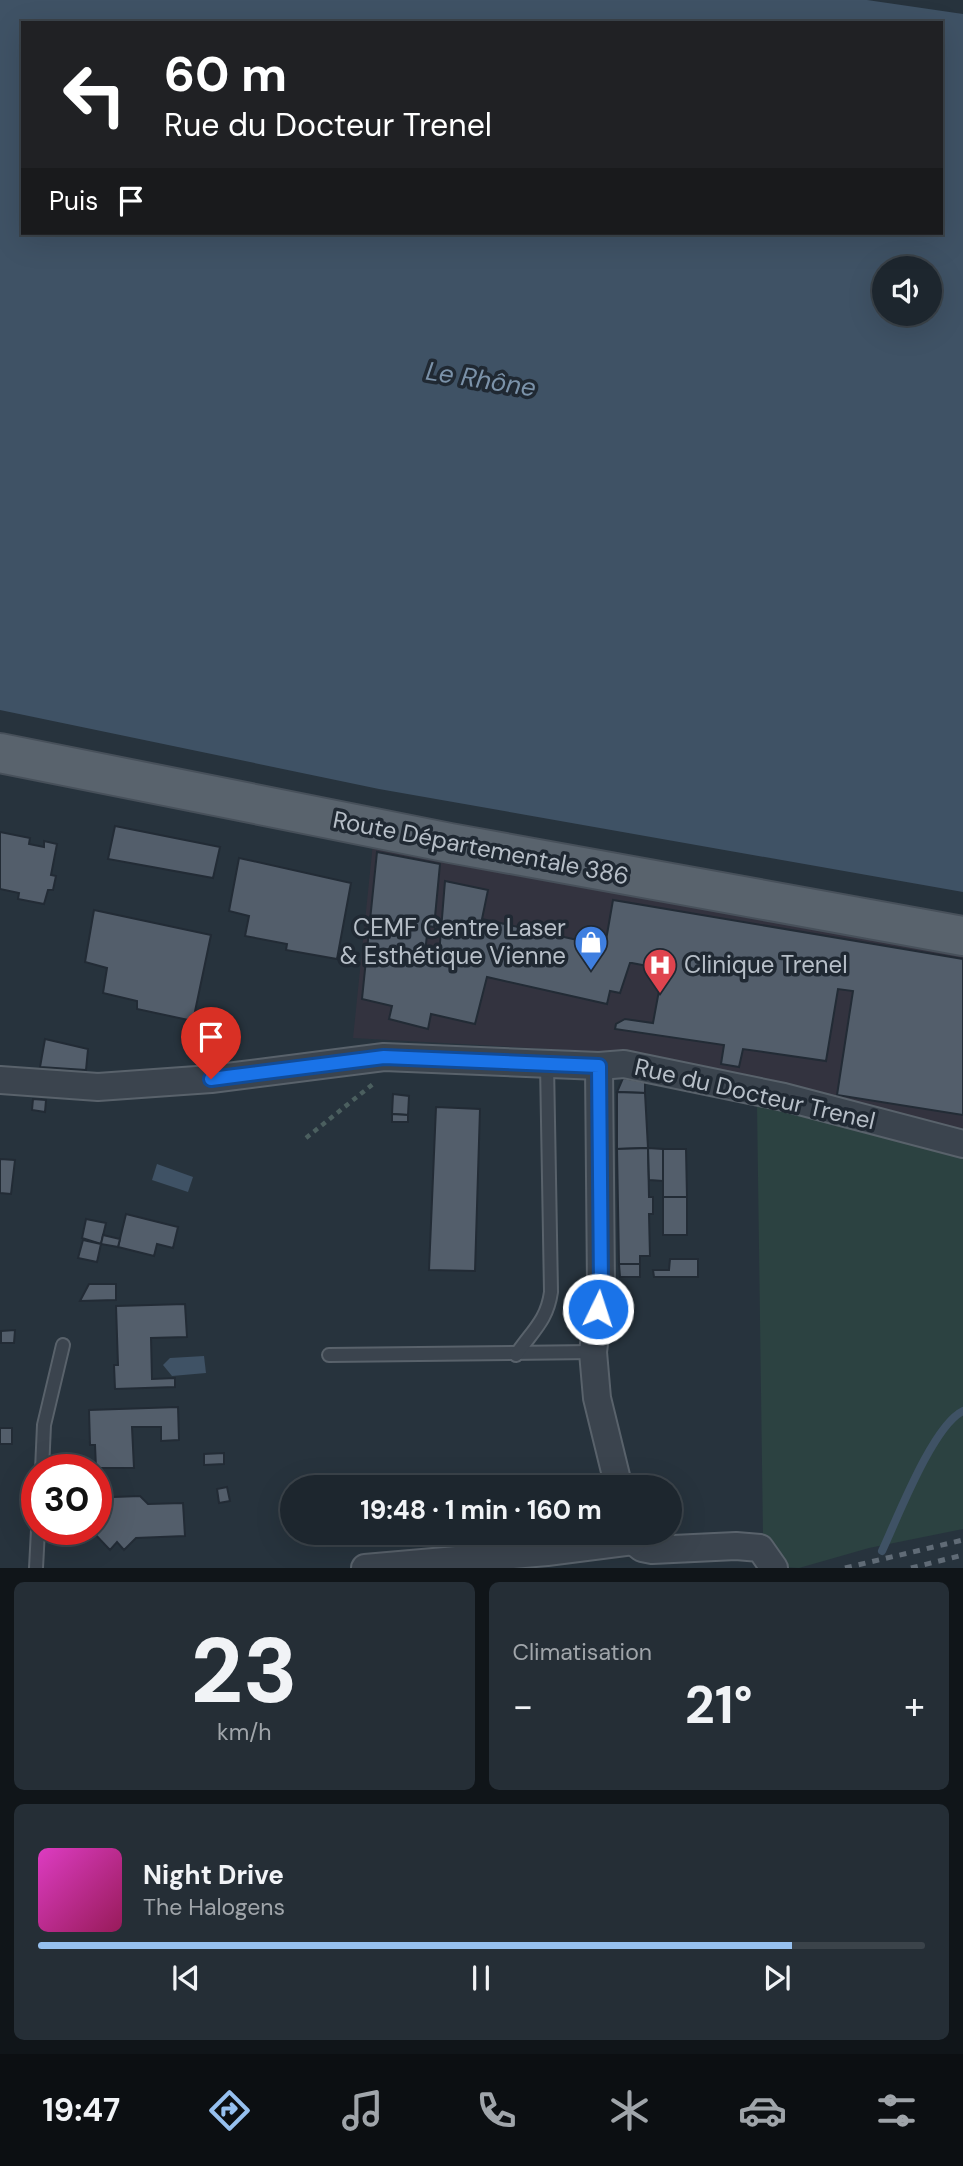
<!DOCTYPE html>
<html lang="fr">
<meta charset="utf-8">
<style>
body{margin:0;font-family:"DM Sans",sans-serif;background:#252e36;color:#f1f3f6;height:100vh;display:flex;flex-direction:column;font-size:26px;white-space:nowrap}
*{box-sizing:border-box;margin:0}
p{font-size:23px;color:#a0a5aa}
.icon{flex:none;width:38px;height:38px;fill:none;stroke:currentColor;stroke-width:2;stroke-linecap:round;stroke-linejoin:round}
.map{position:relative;height:1568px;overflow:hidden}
.panel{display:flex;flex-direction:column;gap:14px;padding:14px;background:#101519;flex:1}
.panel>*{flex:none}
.guide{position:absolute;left:21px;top:21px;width:922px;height:214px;border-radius:0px;box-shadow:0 7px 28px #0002,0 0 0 2px #3b434a;background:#202124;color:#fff;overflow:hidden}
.fabs{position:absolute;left:872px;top:256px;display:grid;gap:14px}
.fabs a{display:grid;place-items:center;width:70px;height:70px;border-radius:50%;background:#1d262e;box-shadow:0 7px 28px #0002,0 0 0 2px #3b434a;font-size:35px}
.speed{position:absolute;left:21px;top:1454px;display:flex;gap:14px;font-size:35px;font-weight:700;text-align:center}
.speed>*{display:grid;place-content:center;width:91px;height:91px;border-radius:50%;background:#1d262e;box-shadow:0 7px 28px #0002,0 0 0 2px #3b434a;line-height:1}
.speed .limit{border:10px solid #d22;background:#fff;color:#111}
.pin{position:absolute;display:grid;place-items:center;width:60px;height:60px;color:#fff;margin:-72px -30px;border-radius:50% 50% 50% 0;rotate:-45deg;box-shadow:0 0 7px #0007}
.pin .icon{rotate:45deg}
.me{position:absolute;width:77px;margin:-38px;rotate:4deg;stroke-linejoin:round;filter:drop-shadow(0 0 5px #0008)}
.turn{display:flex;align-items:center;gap:24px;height:147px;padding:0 28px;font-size:32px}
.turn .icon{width:91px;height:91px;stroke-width:2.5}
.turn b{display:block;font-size:49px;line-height:60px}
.then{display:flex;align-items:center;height:66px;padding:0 28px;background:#0003;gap:14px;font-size:26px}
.big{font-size:52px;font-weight:700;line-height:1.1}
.panel .card{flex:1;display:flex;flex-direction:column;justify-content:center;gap:10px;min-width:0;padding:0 24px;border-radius:10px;background:#252e36}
.panel .dial{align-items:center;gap:0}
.dial b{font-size:91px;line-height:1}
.song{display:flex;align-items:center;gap:21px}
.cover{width:84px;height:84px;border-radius:10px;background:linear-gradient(135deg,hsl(310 70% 55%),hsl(330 70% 35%))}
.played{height:7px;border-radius:4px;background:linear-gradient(90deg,#96c0ef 85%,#3b434a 85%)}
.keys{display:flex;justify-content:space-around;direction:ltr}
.heat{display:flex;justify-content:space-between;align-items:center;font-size:38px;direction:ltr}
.panel .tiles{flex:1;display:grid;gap:14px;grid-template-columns:1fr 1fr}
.card:last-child{grid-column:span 2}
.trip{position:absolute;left:280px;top:1475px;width:402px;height:70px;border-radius:35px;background:#1d262e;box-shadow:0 7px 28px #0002,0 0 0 2px #3b434a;font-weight:700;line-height:70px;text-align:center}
.dock{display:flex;height:112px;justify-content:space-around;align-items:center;background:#0c0f12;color:#a0a5aa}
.dock .icon{width:49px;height:49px}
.dock .on{color:#96c0ef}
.dock b{font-size:32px;color:#f1f3f6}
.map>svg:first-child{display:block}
.medical{fill:#33333f}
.green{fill:#2c4241}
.water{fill:#3f5265;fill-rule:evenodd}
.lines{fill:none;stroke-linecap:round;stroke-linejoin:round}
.stream{stroke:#3f5265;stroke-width:8}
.building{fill:#535e6b;stroke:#222b35;stroke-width:2}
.service-casing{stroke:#59626b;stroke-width:16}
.minor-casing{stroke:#59626b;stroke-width:30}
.primary-casing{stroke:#47505a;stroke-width:42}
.path{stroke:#4b5f5f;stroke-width:4.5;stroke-dasharray:5 5;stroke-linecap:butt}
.service{stroke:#3b444e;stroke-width:12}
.minor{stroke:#3b444e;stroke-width:26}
.primary{stroke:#59636d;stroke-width:38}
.rail{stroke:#606b76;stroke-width:5;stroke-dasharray:7 7;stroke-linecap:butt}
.route-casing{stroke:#114b97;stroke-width:18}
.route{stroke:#1a73e8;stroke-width:12}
.labels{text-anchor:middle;stroke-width:7;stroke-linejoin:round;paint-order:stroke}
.street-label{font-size:24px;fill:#b7bfc8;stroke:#202933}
.poi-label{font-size:24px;fill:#b7bfc8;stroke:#202933;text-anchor:end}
.water-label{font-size:26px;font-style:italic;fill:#7b92a9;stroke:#202933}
</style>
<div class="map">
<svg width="963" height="1568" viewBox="0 0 963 1568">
<rect width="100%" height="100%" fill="#27333d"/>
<path class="medical" d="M373,843l590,109v184l-343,-83 -267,-15z"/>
<path class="green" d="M757,1104l206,51v374l-94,19 -70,20 -15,-1 -21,-31z"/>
<g class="water">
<path d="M0,0h867l96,14v878l-584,-103 -379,-79zM23,23h919v210h-919zM884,268h45v45h-45z"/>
<path d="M157,1164l36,13 -5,15 -36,-12z"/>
<path d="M204,1356l2,17 -34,3 -9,-11 7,-7z"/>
</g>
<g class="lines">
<path class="stream" d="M882,1551c15,-32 51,-126 81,-140"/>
</g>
<g class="building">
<path d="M115,826l105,21 -7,31 -105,-19z"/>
<path d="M0,832l30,6 -1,6 15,3v-6l13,3 -6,31 5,1 -3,14h-5l-4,14 -26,-5 1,-6 -19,-4z"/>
<path d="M377,852l63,12 -6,63 -6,-1 -3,27 14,2 6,-74 43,9 -6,29 123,27 8,-46 350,59v156l-126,-20 16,-104 -15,-2 -12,72 -83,-12 -4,18 -18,-3 3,-19 -109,-16 1,-5 9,-5 28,4 10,-54 -31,-6h-2l-10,30 -10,-2 -3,13 -120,-27 -12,47 -44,-10 -3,15 -39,-10 3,-13 -30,-7z"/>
<path d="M239,858l112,25 -14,76 -51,-9 1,-6 -42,-8 4,-20 -20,-5z"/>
<path d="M94,910l117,25 -18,86 -56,-12v-8l-34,-8 4,-25 -22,-6z"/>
<path d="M45,1039l43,10 -2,21 -46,-3z"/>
<path d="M623,1078l22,4v11l-28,-1z"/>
<path d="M617,1092l28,1 3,55 -31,1z"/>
<path d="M393,1094l16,2 -1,19 -16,-1z"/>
<path d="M33,1099l13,1 -1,12 -13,-2z"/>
<path d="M436,1107l44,2 -5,162 -46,-1z"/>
<path d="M392,1114l16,1v7h-16z"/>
<path d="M648,1148l1,49h4v17h-4l1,42h-10v8h-21l-2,-115z"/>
<path d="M648,1148l15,1v32l-14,-1z"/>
<path d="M663,1149h23l1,48h-24z"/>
<path d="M0,1159l15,1 -4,34 -11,-1z"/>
<rect x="663" y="1197" width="24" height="38"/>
<path d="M126,1214l52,13 -5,21 -16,-4 -3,12 -36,-9z"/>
<path d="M86,1219l20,4 -5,21 -19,-6z"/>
<path d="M103,1235l17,4 -2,8 -17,-3z"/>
<path d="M83,1240l18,4 -4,18 -19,-4z"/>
<path d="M670,1259h28v18h-44l-1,-7h16z"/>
<path d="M619,1264h21v13h-20z"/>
<path d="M89,1284h27v16l-36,1z"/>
<path d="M185,1304l2,33 -36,1 1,41 23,-1v9l-60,2 -1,-24h4l-2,-59z"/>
<path d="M15,1330l-1,13h-13v-12z"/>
<path d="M178,1407l1,33 -18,1v-14h-29l2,41h-38l-1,-23h-5l-1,-35z"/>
<rect x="0" y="1428" width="12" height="16"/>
<path d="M224,1453v11l-20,1v-11z"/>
<path d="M227,1487l3,14 -11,2 -2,-14z"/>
<path d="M140,1496l8,8 35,-1 2,33 -49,2 -12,12 -7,-8 -7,8 -19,-20h5v-6l10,-11 -4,-5 11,-11z"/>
</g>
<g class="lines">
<defs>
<g id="service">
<path d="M329,1355l264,-3"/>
<path d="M516,1355c16,-24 31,-34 35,-63l-4,-228"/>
<path d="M42,1470l2,-45 19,-80"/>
<path d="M36,1568l2,-38"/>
</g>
<g id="minor">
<path d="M599,1066l2,221 -8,65 4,46 22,90"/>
<path d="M0,1080l98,7 113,-8 173,-22 215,9 25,-2 160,33 179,47"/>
<path d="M631,1533l2,8 9,7 10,2 84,-4 24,2 14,20"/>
<path d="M365,1568l182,-16 86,-11"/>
</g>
<path id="primary" d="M0,753l450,90 513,93"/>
</defs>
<use href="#service" class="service-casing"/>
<use href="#minor" class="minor-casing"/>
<use href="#primary" class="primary-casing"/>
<path class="path" d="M306,1138l67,-54"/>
<use href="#service" class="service"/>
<use href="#minor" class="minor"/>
<use href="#primary" class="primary"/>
<g class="rail">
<path d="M845,1568l118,-28"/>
<path d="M911,1568l52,-13"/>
</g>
</g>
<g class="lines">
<defs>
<path id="route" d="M211,1079l173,-22 215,9 2,221 -3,22"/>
</defs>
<use href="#route" class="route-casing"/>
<use href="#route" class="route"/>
</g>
<defs>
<symbol id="shop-pin" viewBox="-11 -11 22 30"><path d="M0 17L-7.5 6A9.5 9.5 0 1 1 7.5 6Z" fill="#3f7fe0" stroke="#202933"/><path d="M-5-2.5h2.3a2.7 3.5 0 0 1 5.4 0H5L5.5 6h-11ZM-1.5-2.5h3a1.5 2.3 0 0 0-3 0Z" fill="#fff"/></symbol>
<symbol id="hospital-pin" viewBox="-11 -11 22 30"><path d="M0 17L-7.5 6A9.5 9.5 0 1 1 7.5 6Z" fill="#e0444e" stroke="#202933"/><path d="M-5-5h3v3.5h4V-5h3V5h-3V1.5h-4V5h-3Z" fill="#fff"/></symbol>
</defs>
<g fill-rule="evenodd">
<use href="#shop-pin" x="572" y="923" width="38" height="52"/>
<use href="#hospital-pin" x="641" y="946" width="38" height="52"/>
</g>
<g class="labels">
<g class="street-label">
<text transform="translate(481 848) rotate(11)" y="8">Route Départementale 386</text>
<text transform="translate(755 1094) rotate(13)" y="8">Rue du Docteur Trenel</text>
</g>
<g class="poi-label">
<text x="566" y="936">CEMF Centre Laser<tspan x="566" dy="28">&amp; Esthétique Vienne</tspan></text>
<text x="684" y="973" text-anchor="start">Clinique Trenel</text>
</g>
<g class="water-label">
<text transform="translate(481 379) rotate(9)" y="9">Le Rhône</text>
</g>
</g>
</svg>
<div class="fabs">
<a><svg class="icon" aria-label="sound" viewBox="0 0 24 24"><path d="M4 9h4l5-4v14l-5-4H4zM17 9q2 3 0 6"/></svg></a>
</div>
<div class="speed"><div class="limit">30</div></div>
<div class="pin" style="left:211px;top:1079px;background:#d93025"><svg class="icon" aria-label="arrive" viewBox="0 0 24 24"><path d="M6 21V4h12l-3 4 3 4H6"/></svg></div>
<svg class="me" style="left:598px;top:1309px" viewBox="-20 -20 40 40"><circle r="17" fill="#1a73e8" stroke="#fff" stroke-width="3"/><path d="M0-11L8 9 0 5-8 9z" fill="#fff"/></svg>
<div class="trip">19:48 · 1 min · 160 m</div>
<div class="guide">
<div class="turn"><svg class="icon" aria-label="left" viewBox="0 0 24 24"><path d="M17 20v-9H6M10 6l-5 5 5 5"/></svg><div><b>60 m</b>Rue du Docteur Trenel</div></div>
<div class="then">Puis<svg class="icon" aria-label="arrive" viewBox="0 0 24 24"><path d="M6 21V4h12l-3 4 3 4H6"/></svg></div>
</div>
</div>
<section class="panel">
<div class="tiles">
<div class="card dial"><b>23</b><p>km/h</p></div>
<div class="card"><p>Climatisation</p>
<div class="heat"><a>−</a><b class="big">21°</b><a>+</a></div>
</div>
<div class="card">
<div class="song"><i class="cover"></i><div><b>Night Drive</b><p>The Halogens</p></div></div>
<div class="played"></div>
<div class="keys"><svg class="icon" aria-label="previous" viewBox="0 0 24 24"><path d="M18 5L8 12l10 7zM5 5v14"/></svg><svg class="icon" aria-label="pause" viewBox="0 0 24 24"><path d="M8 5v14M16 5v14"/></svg><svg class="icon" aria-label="next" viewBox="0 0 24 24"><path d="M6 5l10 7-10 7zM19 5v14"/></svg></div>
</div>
</div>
</section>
<nav class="dock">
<b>19:47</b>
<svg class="icon on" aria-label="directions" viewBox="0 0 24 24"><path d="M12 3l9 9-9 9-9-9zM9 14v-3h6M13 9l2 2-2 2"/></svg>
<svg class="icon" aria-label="music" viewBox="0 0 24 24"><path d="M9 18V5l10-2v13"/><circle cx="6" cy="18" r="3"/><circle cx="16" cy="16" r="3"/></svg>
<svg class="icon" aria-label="phone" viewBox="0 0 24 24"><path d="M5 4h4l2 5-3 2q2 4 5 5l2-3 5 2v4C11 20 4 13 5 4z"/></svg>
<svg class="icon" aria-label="climate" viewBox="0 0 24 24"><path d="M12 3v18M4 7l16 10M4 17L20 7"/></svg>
<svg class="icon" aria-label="car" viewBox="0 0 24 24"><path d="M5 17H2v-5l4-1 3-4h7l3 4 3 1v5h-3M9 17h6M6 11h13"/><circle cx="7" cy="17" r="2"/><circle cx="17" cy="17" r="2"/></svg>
<svg class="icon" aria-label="filters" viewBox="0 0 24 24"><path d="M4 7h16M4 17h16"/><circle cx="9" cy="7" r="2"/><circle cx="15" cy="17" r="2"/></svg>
</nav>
